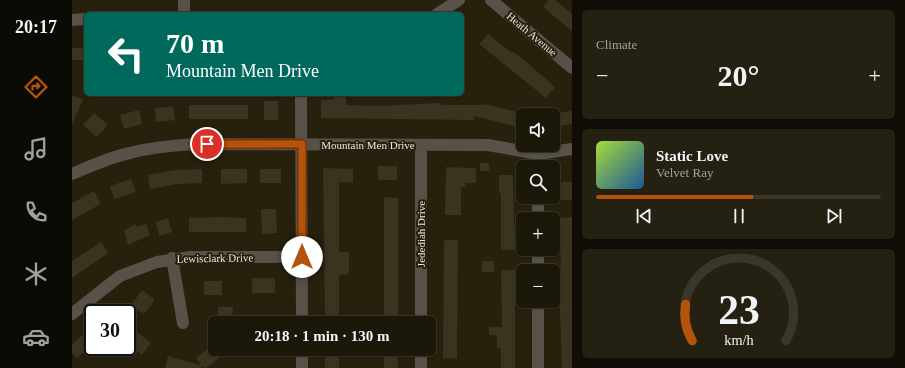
<!DOCTYPE html>
<meta charset="utf-8">
<style>
body{margin:0;font-family:Georgia,serif;background:#252112;color:#f1f3f6;height:100vh;display:flex;flex-direction:column;font-size:15px;white-space:nowrap}
*{box-sizing:border-box;margin:0}
p{font-size:13px;color:#a0a09c}
.icon{flex:none;width:22px;height:22px;fill:none;stroke:currentColor;stroke-width:2;stroke-linecap:round;stroke-linejoin:round}
.map{position:relative;flex:1;overflow:hidden}
.panel{display:flex;flex-direction:column;gap:10px;padding:10px;background:#0f0d05;width:333px}
.panel>*{flex:none}
.hud{position:absolute;left:12px;top:12px;width:380px;height:84px;border-radius:6px;box-shadow:0 1px 3px #0004,0 0 0 1px #3a372a;background:#00695c;color:#fff;overflow:hidden}
.fabs{position:absolute;left:444px;top:108px;display:grid;gap:8px}
.fabs a{display:grid;place-items:center;width:44px;height:44px;border-radius:6px;background:#1c1809;box-shadow:0 1px 3px #0004,0 0 0 1px #3a372a;font-size:20px}
.speed{position:absolute;left:12px;top:304px;display:flex;gap:8px;font-size:20px;font-weight:700;text-align:center}
.speed>*{display:grid;place-content:center;width:52px;height:52px;border-radius:50%;background:#1c1809;box-shadow:0 1px 3px #0004,0 0 0 1px #3a372a;line-height:1}
.speed .limit{border:2px solid #111;border-radius:6px;background:#fff;color:#111}
.pin{position:absolute;display:grid;place-items:center;width:34px;height:34px;color:#fff;margin:-17px;border:2px solid #fff;border-radius:50%;box-shadow:0 1px 4px #0007}
.me{position:absolute;width:44px;margin:-22px;rotate:0deg;stroke-linejoin:round;filter:drop-shadow(0 0 3px #0008)}
.turn{display:flex;align-items:center;gap:14px;height:84px;padding:0 16px;font-size:18px}
.turn .icon{width:52px;height:52px;stroke-width:2.5}
.turn b{display:block;font-size:28px;line-height:34px}
.big{font-size:30px;font-weight:800;line-height:1.1}
.panel .widget{flex:1;display:flex;flex-direction:column;justify-content:center;gap:6px;min-width:0;padding:0 14px;border-radius:6px;background:#252112}
.panel .dial{align-items:center;gap:0}
.dial svg{height:104px;overflow:visible;fill:none;stroke:#3a372a;stroke-width:7;stroke-linecap:round;text-anchor:middle}
.dial text{fill:#f1f3f6;stroke:none}
.song{display:flex;align-items:center;gap:12px}
.cover{width:48px;height:48px;border-radius:6px;background:linear-gradient(135deg,hsl(80 70% 55%),hsl(210 70% 35%))}
.played{height:4px;border-radius:2px;background:linear-gradient(90deg,#b45309 55%,#3a372a 55%)}
.keys{display:flex;justify-content:space-around;direction:ltr}
.heat{display:flex;justify-content:space-between;align-items:center;font-size:22px;direction:ltr}
.trip{position:absolute;left:136px;top:316px;width:228px;height:40px;border-radius:6px;background:#1c1809;box-shadow:0 1px 3px #0004,0 0 0 1px #3a372a;font-weight:800;line-height:40px;text-align:center}
main{display:flex;flex:1;min-height:0}
.tabs{display:flex;flex-direction:column;width:72px;justify-content:space-around;align-items:center;background:#0b0a04;color:#a0a09c}
.tabs .icon{width:28px;height:28px}
.tabs .on{color:#b45309}
.tabs b{font-size:18px;color:#f1f3f6}
.map>svg:first-child{display:block}
.building{fill:#3a331f}
.lines{fill:none;stroke-linecap:round;stroke-linejoin:round}
.minor{stroke:#575148;stroke-width:12}
.route-casing{stroke:#753606;stroke-width:10}
.route{stroke:#b45309;stroke-width:7}
.labels{text-anchor:middle;stroke-width:4;stroke-linejoin:round;paint-order:stroke}
.street-label{font-size:11px;fill:#ebe7da;stroke:#26200c}
</style>
<main>
<nav class="tabs">
<b>20:17</b>
<svg class="icon on" aria-label="directions" viewBox="0 0 24 24"><path d="M12 3l9 9-9 9-9-9zM9 14v-3h6M13 9l2 2-2 2"/></svg>
<svg class="icon" aria-label="music" viewBox="0 0 24 24"><path d="M9 18V5l10-2v13"/><circle cx="6" cy="18" r="3"/><circle cx="16" cy="16" r="3"/></svg>
<svg class="icon" aria-label="phone" viewBox="0 0 24 24"><path d="M5 4h4l2 5-3 2q2 4 5 5l2-3 5 2v4C11 20 4 13 5 4z"/></svg>
<svg class="icon" aria-label="climate" viewBox="0 0 24 24"><path d="M12 3v18M4 7l16 10M4 17L20 7"/></svg>
<svg class="icon" aria-label="car" viewBox="0 0 24 24"><path d="M5 17H2v-5l4-1 3-4h7l3 4 3 1v5h-3M9 17h6M6 11h13"/><circle cx="7" cy="17" r="2"/><circle cx="17" cy="17" r="2"/></svg>
</nav>
<div class="map">
<svg width="500" height="368" viewBox="0 0 500 368">
<rect width="100%" height="100%" fill="#26200c"/>
<g class="building">
<path d="M476,0h7l17,14v17l-29,-24z"/>
<path d="M416,34l24,19 1,-1 5,3 37,32 -9,11 -67,-54z"/>
<rect x="0" y="48" width="14" height="12"/>
<path d="M262,94h12v11l30,1 65,-3v2h43l1,-1 36,9 -4,14 -43,-11v4l-153,-2v-18l13,-1z"/>
<path d="M0,95l11,5 -11,24z"/>
<rect x="192" y="101" width="14" height="19"/>
<rect x="117" y="105" width="59" height="14"/>
<path d="M101,106l2,14 -19,2 -1,-14z"/>
<path d="M67,110l3,14 -18,5 -4,-14z"/>
<path d="M500,111v13l-19,3v-14z"/>
<path d="M22,113l14,12 -11,12 -14,-12z"/>
<rect x="408" y="163" width="9" height="8"/>
<rect x="306" y="166" width="19" height="14"/>
<path d="M374,167l30,1v15h-11v4h-4v28h-16z"/>
<path d="M251,168l30,1v13h-14v70h10v22l-10,1v40h-14z"/>
<path d="M130,169v14l-25,1 -27,5 -2,-14 29,-5z"/>
<path d="M149,169h26v14l-26,1z"/>
<rect x="188" y="169" width="21" height="14"/>
<path d="M427,175h14l2,75h-14v-57h-2z"/>
<path d="M59,179l5,13 -22,7 -4,-13z"/>
<rect x="487" y="182" width="13" height="18"/>
<path d="M22,191l7,13 -29,16v-17z"/>
<path d="M312,197l14,1v123h-14z"/>
<path d="M189,209h15l1,24 -15,1z"/>
<path d="M150,217l24,1v14h-57v-14z"/>
<path d="M500,217v151h-10l-3,-85h2l-1,-65z"/>
<path d="M96,218l4,14 -13,4 -3,-14z"/>
<path d="M64,224l1,3 9,-3 4,11 -22,10 -4,-15z"/>
<path d="M372,240h14l-1,118h-14z"/>
<path d="M29,242l7,11 -36,25v-17z"/>
<rect x="410" y="261" width="12" height="11"/>
<path d="M429,270h14v98h-14v-20h-4v-13h-8v-8h13z"/>
<rect x="180" y="278" width="23" height="15"/>
<rect x="132" y="281" width="18" height="14"/>
<path d="M70,290l13,10 -11,14 -13,-9z"/>
<path d="M146,307h15l-1,16h-14z"/>
<path d="M15,331l6,8v6l-16,13 -5,-5v-9z"/>
<path d="M65,332l14,11 -9,12 -14,-11z"/>
<path d="M143,343v6h16l-25,19 -4,-2v2h-37l3,-12 33,9 -5,-7z"/>
<rect x="253" y="349" width="14" height="19"/>
<path d="M311,349h14l1,19h-14z"/>
</g>
<g class="lines">
<g class="minor">
<path d="M419,0l81,68"/>
<path d="M112,14v-14"/>
<path d="M365,14l22,-14"/>
<path d="M0,20l14,-1"/>
<path d="M229,94l1,229"/>
<path d="M349,145v178"/>
<path d="M466,154v13"/>
<path d="M0,174c19,-8 38,-17 58,-21 21,-6 42,-7 64,-9l294,1 50,9 34,-5"/>
<path d="M466,197v22"/>
<path d="M466,249v22"/>
<path d="M100,258l11,65"/>
<path d="M466,301v67"/>
<path d="M0,314l48,-38 37,-14 34,-5h111"/>
<path d="M230,349v19"/>
<path d="M349,349v19"/>
</g>
</g>
<g class="lines">
<defs>
<path id="route" d="M135,144h95v113"/>
</defs>
<use href="#route" class="route-casing"/>
<use href="#route" class="route"/>
</g>
<g class="labels">
<g class="street-label">
<text transform="translate(460 34) rotate(40)" y="4">Heath Avenue</text>
<text x="296" y="149">Mountain Men Drive</text>
<text transform="translate(349 234) rotate(-90)" y="4">Jedediah Drive</text>
<text transform="translate(143 258) rotate(-1)" y="4">Lewisclark Drive</text>
</g>
</g>
</svg>
<div class="fabs">
<a><svg class="icon" aria-label="sound" viewBox="0 0 24 24"><path d="M4 9h4l5-4v14l-5-4H4zM17 9q2 3 0 6"/></svg></a>
<a><svg class="icon" aria-label="search" viewBox="0 0 24 24"><circle cx="10" cy="10" r="6"/><path d="M15 15l6 6"/></svg></a>
<a>+</a>
<a>−</a>
</div>
<div class="speed"><div class="limit">30</div></div>
<div class="pin" style="left:135px;top:144px;background:#d93025"><svg class="icon" aria-label="arrive" viewBox="0 0 24 24"><path d="M6 21V4h12l-3 4 3 4H6"/></svg></div>
<svg class="me" style="left:230px;top:257px" viewBox="-20 -20 40 40"><circle r="19" fill="#fff"/><path d="M0-13L10 11 0 6-10 11z" fill="#b45309"/></svg>
<div class="trip">20:18 · 1 min · 130 m</div>
<div class="hud">
<div class="turn"><svg class="icon" aria-label="left" viewBox="0 0 24 24"><path d="M17 20v-9H6M10 6l-5 5 5 5"/></svg><div><b>70 m</b>Mountain Men Drive</div></div>
</div>
</div>
<section class="panel">
<div class="widget"><p>Climate</p>
<div class="heat"><a>−</a><b class="big">20°</b><a>+</a></div>
</div>
<div class="widget">
<div class="song"><i class="cover"></i><div><b>Static Love</b><p>Velvet Ray</p></div></div>
<div class="played"></div>
<div class="keys"><svg class="icon" aria-label="previous" viewBox="0 0 24 24"><path d="M18 5L8 12l10 7zM5 5v14"/></svg><svg class="icon" aria-label="pause" viewBox="0 0 24 24"><path d="M8 5v14M16 5v14"/></svg><svg class="icon" aria-label="next" viewBox="0 0 24 24"><path d="M6 5l10 7-10 7zM19 5v14"/></svg></div>
</div>
<div class="widget dial"><svg viewBox="0 0 100 80">
<path d="M14 69A42 42 0 1 1 86 69"/>
<path d="M14 69A42 42 0 0 1 9 41" stroke="#b45309"/>
<text x="50" y="56" font-size="32" font-weight="700">23</text>
<text x="50" y="72" font-size="11">km/h</text>
</svg></div>
</section>
</main>
